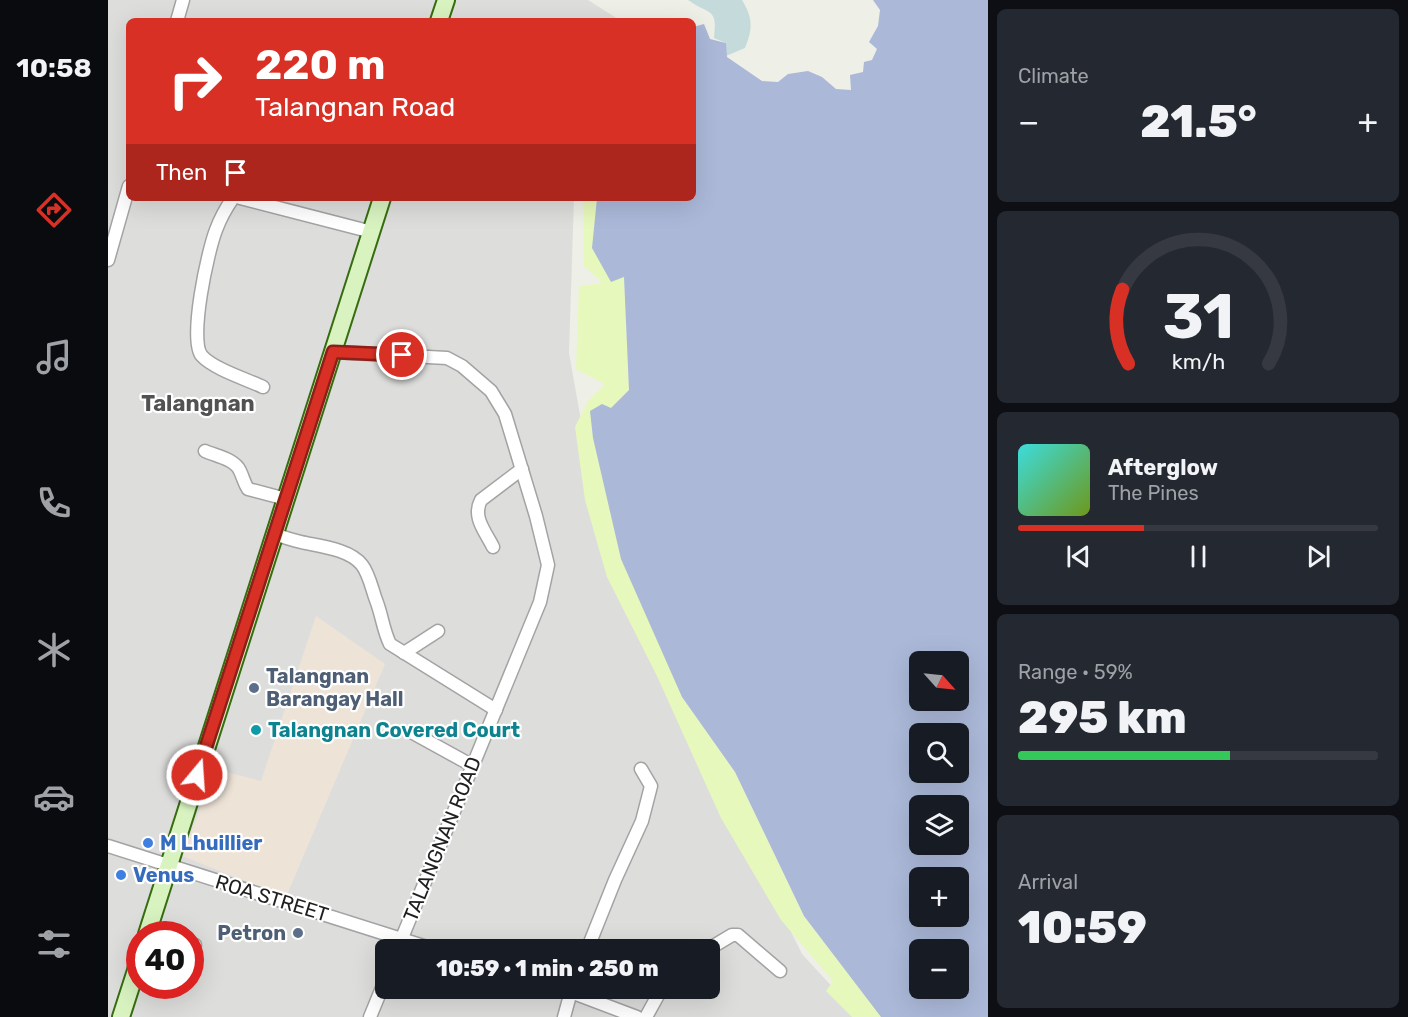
<!DOCTYPE html>
<meta charset="utf-8">
<style>
body{margin:0;font-family:Rubik,sans-serif;background:#242831;color:#f1f3f6;height:100vh;display:flex;flex-direction:column;font-size:22px;white-space:nowrap}
*{box-sizing:border-box;margin:0}
p{font-size:20px;color:#9ea1a6}
.icon{flex:none;width:33px;height:33px;fill:none;stroke:currentColor;stroke-width:2;stroke-linecap:round;stroke-linejoin:round}
.map{position:relative;flex:1;overflow:hidden}
.sheet{display:flex;flex-direction:column;gap:9px;padding:9px;background:#0d0f14;width:420px}
.sheet>*{flex:none}
.hud{position:absolute;left:18px;top:18px;width:570px;height:183px;border-radius:9px;box-shadow:0 6px 24px #0002;background:#d93025;color:#fff;overflow:hidden}
.needle{width:39px;rotate:117deg}
.controls{position:absolute;left:801px;top:651px;display:grid;gap:12px}
.controls a{display:grid;place-items:center;width:60px;height:60px;border-radius:9px;background:#171b24;box-shadow:0 6px 24px #0002;font-size:30px}
.speed{position:absolute;left:18px;top:921px;display:flex;gap:12px;font-size:30px;font-weight:700;text-align:center}
.speed>*{display:grid;place-content:center;width:78px;height:78px;border-radius:50%;background:#171b24;box-shadow:0 6px 24px #0002;line-height:1}
.speed .limit{border:9px solid #d22;background:#fff;color:#111}
.pin{position:absolute;display:grid;place-items:center;width:51px;height:51px;color:#fff;margin:-26px;border:3px solid #fff;border-radius:50%;box-shadow:0 2px 6px #0007}
.me{position:absolute;width:66px;margin:-33px;rotate:18deg;stroke-linejoin:round;filter:drop-shadow(0 0 4px #0008)}
.turn{display:flex;align-items:center;gap:21px;height:126px;padding:0 30px;font-size:27px}
.turn .icon{width:78px;height:78px;stroke-width:2.5}
.turn b{display:block;font-size:42px;line-height:51px}
.then{display:flex;align-items:center;height:57px;padding:0 30px;background:#0003;gap:12px;font-size:22px}
.big{font-size:45px;font-weight:800;line-height:1.1}
.sheet .widget{flex:1;display:flex;flex-direction:column;justify-content:center;gap:9px;min-width:0;padding:0 21px;border-radius:9px;background:#242831}
.sheet .dial{align-items:center;gap:0}
.dial svg{height:156px;overflow:visible;fill:none;stroke:#363941;stroke-width:7;stroke-linecap:round;text-anchor:middle}
.dial text{fill:#f1f3f6;stroke:none}
.song{display:flex;align-items:center;gap:18px}
.cover{width:72px;height:72px;border-radius:9px;background:linear-gradient(135deg,hsl(180 70% 55%),hsl(80 70% 35%))}
.played{height:6px;border-radius:3px;background:linear-gradient(90deg,#d93025 35%,#363941 35%)}
.keys{display:flex;justify-content:space-around;direction:ltr}
.heat{display:flex;justify-content:space-between;align-items:center;font-size:33px;direction:ltr}
.charge{height:9px;border-radius:4px;background:linear-gradient(90deg,#34c759 59%,#363941 0)}
.trip{position:absolute;left:267px;top:939px;width:345px;height:60px;border-radius:9px;background:#171b24;box-shadow:0 6px 24px #0002;font-weight:800;line-height:60px;text-align:center}
main{display:flex;flex:1;min-height:0}
.tab-bar{display:flex;flex-direction:column;width:108px;justify-content:space-around;align-items:center;background:#090b0e;color:#9ea1a6}
.tab-bar .icon{width:42px;height:42px}
.tab-bar .selected{color:#d93025}
.tab-bar b{font-size:27px;color:#f1f3f6}
.map>svg:first-child{display:block}
.residential{fill:#dddddc;fill-rule:evenodd}
.commercial{fill:#eee3d7}
.wetland{fill:#c5dbdb}
.sand{fill:#e7f8bc}
.water{fill:#abb8d8;fill-rule:evenodd}
.lines{fill:none;stroke-linecap:round;stroke-linejoin:round}
.street-casing{stroke:#a3a3a3;stroke-width:15}
.secondary-casing{stroke:#366d10;stroke-width:20}
.street{stroke:#fff;stroke-width:12}
.secondary{stroke:#d8f3c0;stroke-width:16}
.route-casing{stroke:#8d1f18;stroke-width:15}
.route{stroke:#d93025;stroke-width:10}
.service-dot{fill:#5c6f8a;stroke:#fff;stroke-width:2}
.culture-dot{fill:#0f9aa8;stroke:#fff;stroke-width:2}
.shop-dot{fill:#3f7fe0;stroke:#fff;stroke-width:2}
.labels{text-anchor:middle;stroke-width:4.5;stroke-linejoin:round;paint-order:stroke}
.service-label{font-size:20px;font-weight:bold;fill:#4e5e75;stroke:#fff;text-anchor:start}
.culture-label{font-size:20px;font-weight:bold;fill:#0d838f;stroke:#fff;text-anchor:start}
.street-label{font-size:20px;fill:#1f1f1f;stroke:#fff}
.shop-label{font-size:20px;font-weight:bold;fill:#366cbe;stroke:#fff;text-anchor:start}
.quarter-label{font-size:22px;font-weight:bold;fill:#525252;stroke:#fff}
</style>
<main>
<nav class="tab-bar">
<b>10:58</b>
<svg class="icon selected" aria-label="directions" viewBox="0 0 24 24"><path d="M12 3l9 9-9 9-9-9zM9 14v-3h6M13 9l2 2-2 2"/></svg>
<svg class="icon" aria-label="music" viewBox="0 0 24 24"><path d="M9 18V5l10-2v13"/><circle cx="6" cy="18" r="3"/><circle cx="16" cy="16" r="3"/></svg>
<svg class="icon" aria-label="phone" viewBox="0 0 24 24"><path d="M5 4h4l2 5-3 2q2 4 5 5l2-3 5 2v4C11 20 4 13 5 4z"/></svg>
<svg class="icon" aria-label="climate" viewBox="0 0 24 24"><path d="M12 3v18M4 7l16 10M4 17L20 7"/></svg>
<svg class="icon" aria-label="car" viewBox="0 0 24 24"><path d="M5 17H2v-5l4-1 3-4h7l3 4 3 1v5h-3M9 17h6M6 11h13"/><circle cx="7" cy="17" r="2"/><circle cx="17" cy="17" r="2"/></svg>
<svg class="icon" aria-label="filters" viewBox="0 0 24 24"><path d="M4 7h16M4 17h16"/><circle cx="9" cy="7" r="2"/><circle cx="15" cy="17" r="2"/></svg>
</nav>
<div class="map">
<svg width="880" height="1017" viewBox="0 0 880 1017">
<rect width="100%" height="100%" fill="#eeefe6"/>
<path class="residential" d="M0,0h480l33,21h-492v177h445l-5,155 36,202 197,399 58,63h-752zM32,934h50v52h-50zM278,950h324v38h-324z"/>
<path class="commercial" d="M208,616l69,48 -99,233 -104,-41 33,-87 46,12z"/>
<path class="wetland" d="M580,0h54c11,18 11,29 3,48l-19,8v-13l-12,-5c4,-31 -5,-23 -26,-38z"/>
<path class="sand" d="M475,198h14l-4,50 31,29 5,113 -18,19 71,288 53,75 69,144 77,101h-29l-26,-26 7,-10 -52,-61 -60,-102 -64,-142 -50,-99 -22,-77 -10,-73 13,-26 17,-17 -29,-15 3,-83 24,-3 -19,-17z"/>
<path class="water" d="M765,0h115v1017h-107l-77,-101 -69,-144 -53,-75 -61,-138 -28,-121 -3,-27 12,-7 9,4 18,-18 -5,-113 -13,5 -19,-34 5,-50h96v-171l11,-3 6,15 16,4 1,14 35,24 16,1 10,-8 20,-3 14,6 14,12 15,1 -1,-15 13,-3 1,-10 8,-2 5,-11 -8,-7 9,-16 2,-16zM812,662h38v38h-38zM812,734h38v38h-38zM812,806h38v38h-38zM812,878h38v38h-38zM812,950h38v38h-38z"/>
<g class="lines">
<defs>
<g id="street">
<path d="M69,21l6,-21"/>
<path d="M125,198c-7,10 -13,21 -17,32 -8,20 -28,111 -14,126 12,13 44,23 61,31"/>
<path d="M132,198l132,34"/>
<path d="M0,260l21,-74"/>
<path d="M225,352l114,6 15,8 29,25 14,23 31,102 12,49 -8,37 -143,348"/>
<path d="M97,451c11,5 30,8 35,20 3,6 4,12 8,18l38,10"/>
<path d="M167,534c8,3 17,6 26,8 18,4 49,7 61,23 7,9 10,24 14,35 6,15 7,30 14,44l106,66"/>
<path d="M385,547c-8,-16 -21,-30 -12,-47l41,-31"/>
<path d="M296,653l34,-22"/>
<path d="M305,733l60,33"/>
<path d="M0,846l328,104"/>
<path d="M40,930l15,4"/>
<path d="M82,944l5,1"/>
<path d="M479,950l28,-70 27,-59 9,-35 -10,-17"/>
<path d="M599,950l25,-15h6l42,36"/>
<path d="M452,988l77,29"/>
<path d="M262,1017l16,-39"/>
<path d="M456,1017l8,-29"/>
<path d="M538,1017l16,-29"/>
</g>
<g id="secondary">
<path d="M331,21l7,-21"/>
<path d="M39,934l235,-736"/>
<path d="M13,1017l19,-59"/>
</g>
</defs>
<use href="#street" class="street-casing"/>
<use href="#secondary" class="secondary-casing"/>
<use href="#street" class="street"/>
<use href="#secondary" class="secondary"/>
</g>
<g class="lines">
<defs>
<path id="route" d="M89,775l136,-423 69,3"/>
</defs>
<use href="#route" class="route-casing"/>
<use href="#route" class="route"/>
</g>
<g class="service-dot">
<circle cx="146" cy="688" r="6"/>
<circle cx="190" cy="933" r="6"/>
</g>
<circle class="culture-dot" cx="148" cy="730" r="6"/>
<g class="shop-dot">
<circle cx="40" cy="843" r="6"/>
<circle cx="13" cy="875" r="6"/>
</g>
<g class="labels">
<g class="service-label">
<text x="158" y="683">Talangnan<tspan x="158" dy="23">Barangay Hall</tspan></text>
<text x="178" y="940" text-anchor="end">Petron</text>
</g>
<g class="culture-label">
<text x="160" y="737">Talangnan Covered Court</text>
</g>
<g class="street-label">
<text transform="translate(334 839) rotate(-68)" y="7">TALANGNAN ROAD</text>
<text transform="translate(164 898) rotate(17)" y="7">ROA STREET</text>
</g>
<g class="shop-label">
<text x="52" y="850">M Lhuillier</text>
<text x="25" y="882">Venus</text>
</g>
<g class="quarter-label">
<text x="90" y="411">Talangnan</text>
</g>
</g>
</svg>
<div class="controls">
<a><svg class="needle" viewBox="-14 -14 28 28"><path d="M0-13l5 13h-10z" fill="#e53935"/><path d="M0 13l5-13h-10z" fill="#9ea1a6"/></svg></a>
<a><svg class="icon" aria-label="search" viewBox="0 0 24 24"><circle cx="10" cy="10" r="6"/><path d="M15 15l6 6"/></svg></a>
<a><svg class="icon" aria-label="layers" viewBox="0 0 24 24"><path d="M12 4l9 5-9 5-9-5zM3 14l9 5 9-5"/></svg></a>
<a>+</a>
<a>−</a>
</div>
<div class="speed"><div class="limit">40</div></div>
<div class="pin" style="left:294px;top:355px;background:#d93025"><svg class="icon" aria-label="arrive" viewBox="0 0 24 24"><path d="M6 21V4h12l-3 4 3 4H6"/></svg></div>
<svg class="me" style="left:89px;top:775px" viewBox="-20 -20 40 40"><circle r="17" fill="#d93025" stroke="#fff" stroke-width="3"/><path d="M0-11L8 9 0 5-8 9z" fill="#fff"/></svg>
<div class="trip">10:59 · 1 min · 250 m</div>
<div class="hud">
<div class="turn"><svg class="icon" aria-label="right" viewBox="0 0 24 24"><path d="M7 20v-9h11M14 6l5 5-5 5"/></svg><div><b>220 m</b>Talangnan Road</div></div>
<div class="then">Then<svg class="icon" aria-label="arrive" viewBox="0 0 24 24"><path d="M6 21V4h12l-3 4 3 4H6"/></svg></div>
</div>
</div>
<section class="sheet">
<div class="widget"><p>Climate</p>
<div class="heat"><a>−</a><b class="big">21.5°</b><a>+</a></div>
</div>
<div class="widget dial"><svg viewBox="0 0 100 80">
<path d="M14 69A42 42 0 1 1 86 69"/>
<path d="M14 69A42 42 0 0 1 11 31" stroke="#d93025"/>
<text x="50" y="56" font-size="32" font-weight="700">31</text>
<text x="50" y="72" font-size="11">km/h</text>
</svg></div>
<div class="widget">
<div class="song"><i class="cover"></i><div><b>Afterglow</b><p>The Pines</p></div></div>
<div class="played"></div>
<div class="keys"><svg class="icon" aria-label="previous" viewBox="0 0 24 24"><path d="M18 5L8 12l10 7zM5 5v14"/></svg><svg class="icon" aria-label="pause" viewBox="0 0 24 24"><path d="M8 5v14M16 5v14"/></svg><svg class="icon" aria-label="next" viewBox="0 0 24 24"><path d="M6 5l10 7-10 7zM19 5v14"/></svg></div>
</div>
<div class="widget"><p>Range · 59%</p><b class="big">295 km</b><div class="charge"></div></div>
<div class="widget"><p>Arrival</p><b class="big">10:59</b></div>
</section>
</main>
